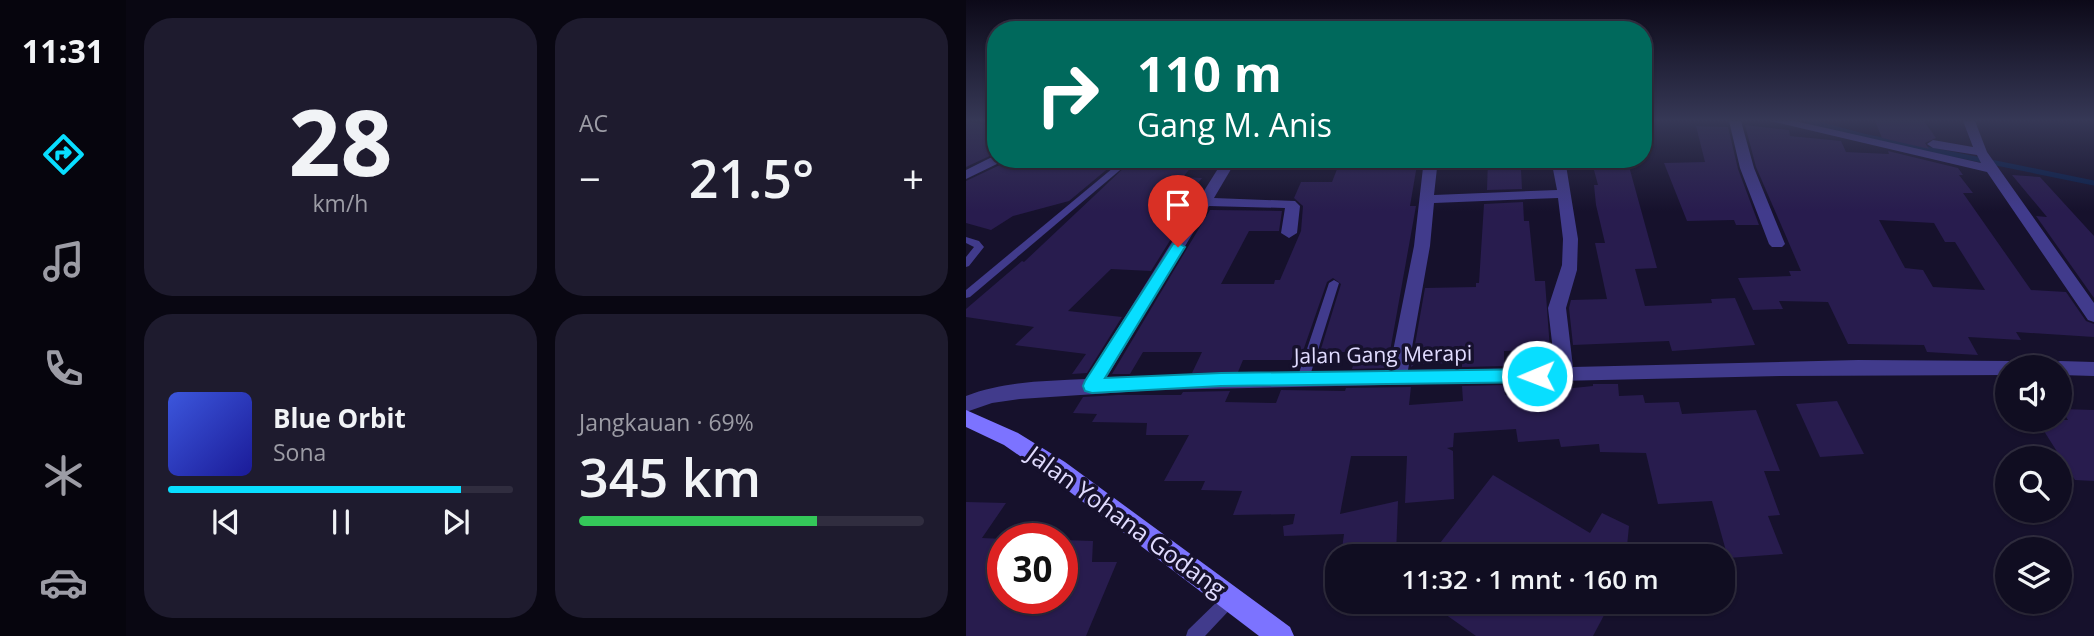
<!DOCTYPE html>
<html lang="id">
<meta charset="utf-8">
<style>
body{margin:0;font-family:"Open Sans",sans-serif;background:#1e1b2e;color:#f1f3f6;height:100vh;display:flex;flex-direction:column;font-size:26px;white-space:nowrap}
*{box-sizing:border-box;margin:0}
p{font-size:23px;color:#9c9ca5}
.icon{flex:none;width:38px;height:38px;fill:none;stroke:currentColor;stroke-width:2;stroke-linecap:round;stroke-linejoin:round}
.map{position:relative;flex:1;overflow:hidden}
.side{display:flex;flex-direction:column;gap:18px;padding:18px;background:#090712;width:840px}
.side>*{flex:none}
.hud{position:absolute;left:21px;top:21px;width:665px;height:147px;border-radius:28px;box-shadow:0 2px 5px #0004,0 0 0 2px #302d3f;background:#00695c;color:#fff;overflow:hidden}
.buttons{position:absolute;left:1029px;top:355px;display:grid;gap:14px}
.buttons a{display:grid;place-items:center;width:77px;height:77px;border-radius:50%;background:#100d21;box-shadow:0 2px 5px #0004,0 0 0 2px #302d3f;font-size:35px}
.speed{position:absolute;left:21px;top:523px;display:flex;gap:14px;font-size:35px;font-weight:700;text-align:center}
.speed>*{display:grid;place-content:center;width:91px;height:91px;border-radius:50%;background:#100d21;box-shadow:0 2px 5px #0004,0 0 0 2px #302d3f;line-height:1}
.speed .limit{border:10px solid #d22;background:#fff;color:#111}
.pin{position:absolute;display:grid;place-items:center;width:60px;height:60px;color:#fff;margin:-72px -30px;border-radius:50% 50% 50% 0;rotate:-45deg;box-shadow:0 0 7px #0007}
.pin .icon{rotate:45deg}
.me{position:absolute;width:77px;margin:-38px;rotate:269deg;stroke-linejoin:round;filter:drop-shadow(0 0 5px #0008)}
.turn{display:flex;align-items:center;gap:24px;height:147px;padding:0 35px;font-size:32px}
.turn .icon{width:91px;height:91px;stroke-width:2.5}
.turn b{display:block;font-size:49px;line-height:60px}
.big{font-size:52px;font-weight:600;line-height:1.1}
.side .widget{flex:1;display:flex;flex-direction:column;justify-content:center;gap:10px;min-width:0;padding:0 24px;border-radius:28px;background:#1e1b2e}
.side .dial{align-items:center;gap:0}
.dial b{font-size:91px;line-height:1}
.song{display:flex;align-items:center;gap:21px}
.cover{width:84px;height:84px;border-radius:10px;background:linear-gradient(135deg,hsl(230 70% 55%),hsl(240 70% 35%))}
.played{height:7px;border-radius:4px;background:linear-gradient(90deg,#08deff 85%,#302d3f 85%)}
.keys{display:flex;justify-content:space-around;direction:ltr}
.heat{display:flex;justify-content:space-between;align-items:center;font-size:38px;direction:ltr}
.charge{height:10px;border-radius:5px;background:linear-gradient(90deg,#34c759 69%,#302d3f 0)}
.side .tiles{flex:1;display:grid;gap:18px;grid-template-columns:repeat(2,1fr)}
.trip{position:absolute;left:359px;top:544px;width:410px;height:70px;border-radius:28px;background:#100d21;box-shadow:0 2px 5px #0004,0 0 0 2px #302d3f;font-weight:600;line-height:70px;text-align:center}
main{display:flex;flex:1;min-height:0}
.dock{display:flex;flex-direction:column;width:126px;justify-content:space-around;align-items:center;background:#06050d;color:#9c9ca5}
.dock .icon{width:49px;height:49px}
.dock .current{color:#08deff}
.dock b{font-size:32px;color:#f1f3f6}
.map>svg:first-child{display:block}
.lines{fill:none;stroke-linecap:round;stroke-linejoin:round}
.stream{stroke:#0a204c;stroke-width:5}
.building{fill:#281c4e;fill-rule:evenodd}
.service{fill:#413b8c;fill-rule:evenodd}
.minor{fill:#413b8c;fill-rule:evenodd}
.secondary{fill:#7c73ff;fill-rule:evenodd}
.route{fill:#08deff;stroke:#0590a6;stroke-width:2}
.labels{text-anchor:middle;stroke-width:7;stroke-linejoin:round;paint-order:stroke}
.street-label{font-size:21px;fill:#e1dcff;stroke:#16112c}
.near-street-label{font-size:24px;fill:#e1dcff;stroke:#16112c}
</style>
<main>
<nav class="dock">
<b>11:31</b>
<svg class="icon current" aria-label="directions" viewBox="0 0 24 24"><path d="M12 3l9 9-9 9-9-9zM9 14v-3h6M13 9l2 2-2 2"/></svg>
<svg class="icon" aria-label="music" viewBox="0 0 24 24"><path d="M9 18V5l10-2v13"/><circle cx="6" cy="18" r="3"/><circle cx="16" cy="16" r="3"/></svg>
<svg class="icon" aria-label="phone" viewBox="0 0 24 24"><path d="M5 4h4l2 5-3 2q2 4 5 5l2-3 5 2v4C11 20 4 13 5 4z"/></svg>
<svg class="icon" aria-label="climate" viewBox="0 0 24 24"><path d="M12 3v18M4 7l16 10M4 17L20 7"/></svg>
<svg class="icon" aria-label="car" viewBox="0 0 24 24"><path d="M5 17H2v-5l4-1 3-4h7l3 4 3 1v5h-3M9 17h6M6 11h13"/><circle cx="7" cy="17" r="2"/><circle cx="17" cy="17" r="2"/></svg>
</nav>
<section class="side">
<div class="tiles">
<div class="widget dial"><b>28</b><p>km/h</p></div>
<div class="widget"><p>AC</p>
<div class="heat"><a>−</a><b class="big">21.5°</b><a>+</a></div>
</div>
<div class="widget">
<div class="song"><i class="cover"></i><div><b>Blue Orbit</b><p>Sona</p></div></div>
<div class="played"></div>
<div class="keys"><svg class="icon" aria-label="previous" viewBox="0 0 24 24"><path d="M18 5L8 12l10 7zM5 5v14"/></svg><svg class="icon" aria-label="pause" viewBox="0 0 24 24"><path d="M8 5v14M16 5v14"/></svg><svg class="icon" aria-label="next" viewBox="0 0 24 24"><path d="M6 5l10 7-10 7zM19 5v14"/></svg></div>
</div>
<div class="widget"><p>Jangkauan · 69%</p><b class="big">345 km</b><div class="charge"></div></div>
</div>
</section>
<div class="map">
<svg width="1128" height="636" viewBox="0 0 1128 636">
<rect width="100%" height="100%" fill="#16112c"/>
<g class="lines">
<path class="stream" d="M842,121l55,15 231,47"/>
</g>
<g class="building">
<path d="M0,121l30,6v26l-30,14z"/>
<path d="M909,121h49l12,17 -11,5 4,6 -47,-11z"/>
<path d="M779,125l44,5 1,6 51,5 5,11 43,2 -1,-3 70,17 5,7h-4l14,18h-10l68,97 35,2 20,29 8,3v13l-78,-5 5,8 -53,-3 10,18 -51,-3 -3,-7 -76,-1 -20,-42 -49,-1 4,8 -30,1 -15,-32 53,-2 -2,-5h12l-45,-104zM913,220l55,3 11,19h10l30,48 -52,-3 -10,-17 -18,-2z"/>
<path d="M730,126l32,1 10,42 21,56h-23l-2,-5 -47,1 -23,-58 41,-1z"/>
<path d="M38,159h194l-15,18 19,1 -24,32h11l-38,61 -40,-2 -43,42 54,6 -35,56 -15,1 14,-20 -71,-9 19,-18 -68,-10v-8l56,-48 2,1 104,-98 -11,-3 -48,40 -56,15 -22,14 -25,-7v-42l36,-17z"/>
<path d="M375,159h77l-8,47h6l-29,162 -35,1 5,-17h-37l21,-68 -8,-6 -6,4 -24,69h-9l-3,9h-48l-5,12 -46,1 10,-21h-59l-13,22h-18l98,-164 72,1 -3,20h-30l-28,53h53l1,-4h5l21,-49 2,-25 -9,-8 7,-16h31z"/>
<path d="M522,159h27v11h6l1,19 -35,1z"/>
<path d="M625,159h36l30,109 -22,1 10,37 67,-3 -1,-4 24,-1 20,47 -83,6 -3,-10 -96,4 -4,-37 2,-8 36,-1 -12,-56h10l-9,-38 -2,-20h4z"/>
<path d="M1046,175l28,2 54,59v62l-58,-82 11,1z"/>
<path d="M557,202l1,19h5l6,60h10l5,69 -46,1v15l-42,1v-4l-47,1 -4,3 14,-79 51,-1v-4h3l5,-79z"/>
<path d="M627,384h25l1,12 24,-1 2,8 34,-1 3,12 74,-4 24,61h-16l16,44 -12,1 15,38 -55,4 -16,-57 -54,3 -12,-51 -46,-1 -1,-8 -38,3 -2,-8 -41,3 -2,-13 -62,4 -1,14 -6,1 6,3 1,48 -49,4 2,-47h-56l-11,58 58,-13 -2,55h-55l3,-22 -60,2 -1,-10 10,-2 2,-10 -62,1 9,-24 -41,-1 4,-9h-41l25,-46h-43l1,-12 -55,-1 5,-8 -24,-1 10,-16 35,-2h63l2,-3 47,-1 -5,11 51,1 5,-13 64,1 1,-3 65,-1 -2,18 54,-4 -1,-15 42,-1 1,10 88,-9z"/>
<path d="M871,401l27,53 -44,3 -24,-53z"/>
<path d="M1095,409l33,1v71l-19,-1 -38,-60h31z"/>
<path d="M527,475l97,58 12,-20 27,13 -3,30h-196z"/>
<path d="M0,502l40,1 -24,35 21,1v59h59v-58l31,1 -1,21h25l-31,74h-120z"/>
<path d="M462,602h183l-18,34h-117z"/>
</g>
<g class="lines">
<g class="service">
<path d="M153,163h3l4,2 -156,132 -4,1v-8z"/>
<path d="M0,237l13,4 5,6 -15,19 -3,1v-10l8,-10 -8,-4z"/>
<path d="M368,280l5,3 -30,96 -2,3h-8l-2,-3 32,-96z"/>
<path d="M265,590l5,3 3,5 -3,5 -31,33h-19l2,-6 38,-37z"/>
</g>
<g class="minor">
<path d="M763,121h12l13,47 31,76 -3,3h-10l-3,-3 -29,-76z"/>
<path d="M805,121h24l186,42 -4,-8 -44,-7 -6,-4 6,-4 40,7 -10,-26h12l12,31 107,151v19l-6,-2 -101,-148z"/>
<path d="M30,155v4h6l-1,3 -35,17v-9z"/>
<path d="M258,159h13l-23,39 81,3 5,5 -3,27 -8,5 -8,-5 4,-25 -76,-2 -102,171 282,-6 25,-125 10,-87h14l-4,36 123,-5 -6,-31h14l13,80 -1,31 -11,38 7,59 285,-7 154,1 7,2 2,5h-14v7l-226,1 -625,14 -136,9 -28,4 -26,9v-16c38,-15 80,-15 120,-17zM592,198l5,41 -1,26 -14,43 7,60 -147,2 22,-124 4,-43z"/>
<path d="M1094,361l34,1v14l-34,-1v-7h-9l2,-5z"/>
</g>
<path class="secondary" d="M0,410l52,23 47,29 225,165 4,9h-35l-210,-160 -45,-31 -38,-18z"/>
</g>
<linearGradient id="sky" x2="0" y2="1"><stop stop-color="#0c0918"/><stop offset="0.57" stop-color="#363856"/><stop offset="1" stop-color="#363856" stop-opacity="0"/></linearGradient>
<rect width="1128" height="211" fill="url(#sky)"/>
<path class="route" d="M212,243l7,4 -80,131 116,-5 316,-4 6,2 2,5 -2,4 -6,2 -316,4 -129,7 -7,-2 -2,-5 2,-5 88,-137z"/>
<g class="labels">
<g class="street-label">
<text transform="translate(417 355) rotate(-1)" y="7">Jalan Gang Merapi</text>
</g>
<g class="near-street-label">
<text transform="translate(160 522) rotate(36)" y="8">Jalan Yohana Godang</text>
</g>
</g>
</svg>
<div class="buttons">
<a><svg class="icon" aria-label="sound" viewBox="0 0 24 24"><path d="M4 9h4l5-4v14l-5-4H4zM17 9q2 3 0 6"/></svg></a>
<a><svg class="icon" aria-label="search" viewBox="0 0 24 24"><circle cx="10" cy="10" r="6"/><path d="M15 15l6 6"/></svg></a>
<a><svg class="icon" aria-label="layers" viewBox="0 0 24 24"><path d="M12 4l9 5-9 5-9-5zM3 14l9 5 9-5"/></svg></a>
</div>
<div class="speed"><div class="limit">30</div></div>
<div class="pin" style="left:212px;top:247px;background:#d93025"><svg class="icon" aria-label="arrive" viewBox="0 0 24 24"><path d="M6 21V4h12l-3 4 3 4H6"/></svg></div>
<svg class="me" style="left:571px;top:376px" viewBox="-20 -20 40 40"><circle r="17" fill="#08deff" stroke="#fff" stroke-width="3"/><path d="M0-11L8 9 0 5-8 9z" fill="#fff"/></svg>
<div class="trip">11:32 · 1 mnt · 160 m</div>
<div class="hud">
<div class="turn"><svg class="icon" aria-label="right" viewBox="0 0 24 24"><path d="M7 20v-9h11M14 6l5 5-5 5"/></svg><div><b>110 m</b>Gang M. Anis</div></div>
</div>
</div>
</main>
